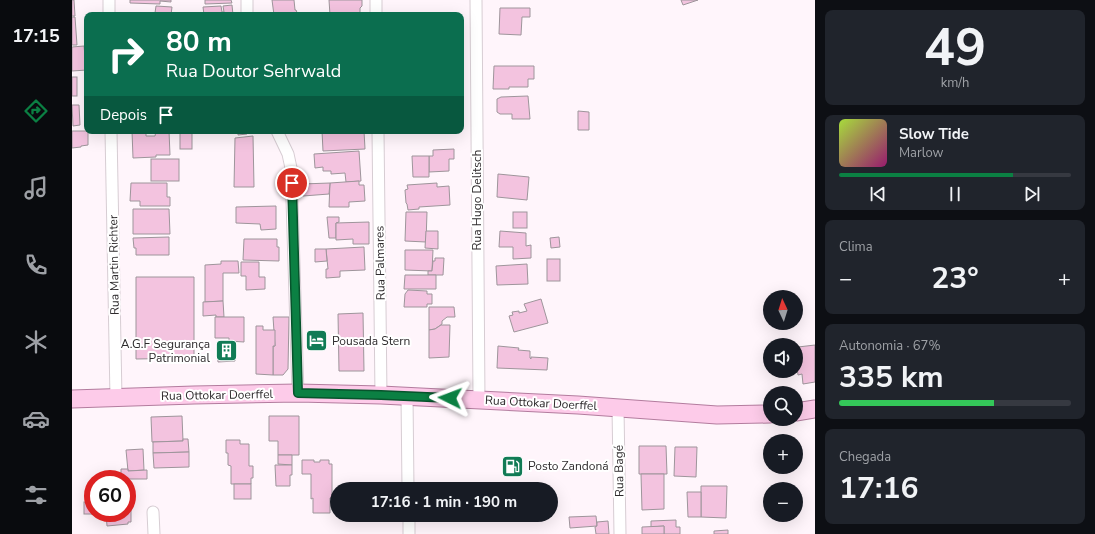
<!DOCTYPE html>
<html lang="pt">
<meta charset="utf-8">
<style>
body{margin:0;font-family:"Nunito Sans",sans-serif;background:#20242c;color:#f1f3f6;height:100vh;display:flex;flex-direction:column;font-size:15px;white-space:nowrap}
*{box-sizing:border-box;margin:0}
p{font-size:13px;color:#9ea1a6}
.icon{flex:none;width:22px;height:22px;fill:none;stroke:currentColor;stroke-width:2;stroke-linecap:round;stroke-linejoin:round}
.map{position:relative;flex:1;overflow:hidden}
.drawer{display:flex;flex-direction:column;gap:10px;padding:10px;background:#0d0f14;width:280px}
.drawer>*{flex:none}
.hud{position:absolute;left:12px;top:12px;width:380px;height:122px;border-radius:8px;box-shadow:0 4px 16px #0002;background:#0b6e4f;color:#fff;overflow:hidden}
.needle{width:26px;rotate:356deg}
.controls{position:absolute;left:691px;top:290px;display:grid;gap:8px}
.controls a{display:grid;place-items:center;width:40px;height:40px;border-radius:50%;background:#171b24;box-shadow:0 4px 16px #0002;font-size:20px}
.speed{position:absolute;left:12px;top:470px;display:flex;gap:8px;font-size:20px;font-weight:700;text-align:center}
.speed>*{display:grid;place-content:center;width:52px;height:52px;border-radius:50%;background:#171b24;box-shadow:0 4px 16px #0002;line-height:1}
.speed .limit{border:6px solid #d22;background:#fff;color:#111}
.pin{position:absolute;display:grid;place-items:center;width:34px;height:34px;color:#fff;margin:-17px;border:2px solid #fff;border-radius:50%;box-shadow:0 1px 4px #0007}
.me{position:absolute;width:44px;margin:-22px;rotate:273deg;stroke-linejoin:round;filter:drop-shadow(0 0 3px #0008)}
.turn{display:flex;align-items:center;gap:14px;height:84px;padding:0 16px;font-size:18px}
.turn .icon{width:52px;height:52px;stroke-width:2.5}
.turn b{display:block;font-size:28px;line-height:34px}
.then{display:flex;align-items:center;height:38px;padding:0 16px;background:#0003;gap:8px;font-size:15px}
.big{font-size:30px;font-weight:700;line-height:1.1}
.drawer .card{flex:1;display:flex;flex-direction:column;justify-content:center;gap:6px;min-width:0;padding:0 14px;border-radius:8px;background:#20242c}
.drawer .dial{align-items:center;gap:0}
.dial b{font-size:52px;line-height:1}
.song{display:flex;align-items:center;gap:12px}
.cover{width:48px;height:48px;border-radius:6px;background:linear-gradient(135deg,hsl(80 70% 55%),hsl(320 70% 35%))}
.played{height:4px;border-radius:2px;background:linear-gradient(90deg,#0b8043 75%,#363941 75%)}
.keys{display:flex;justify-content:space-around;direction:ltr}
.heat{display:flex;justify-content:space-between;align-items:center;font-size:22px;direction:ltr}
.charge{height:6px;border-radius:3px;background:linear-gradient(90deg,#34c759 67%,#363941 0)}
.trip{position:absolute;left:258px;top:482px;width:228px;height:40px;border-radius:20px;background:#171b24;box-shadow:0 4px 16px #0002;font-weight:700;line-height:40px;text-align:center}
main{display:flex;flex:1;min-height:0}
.dock{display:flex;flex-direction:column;width:72px;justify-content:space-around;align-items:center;background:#090b0e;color:#9ea1a6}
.dock .icon{width:28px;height:28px}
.dock .active{color:#0b8043}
.dock b{font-size:18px;color:#f1f3f6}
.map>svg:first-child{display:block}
.building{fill:#f3c3df;stroke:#9e959b}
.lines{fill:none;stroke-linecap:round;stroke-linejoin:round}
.street-casing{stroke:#d7cdd3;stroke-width:13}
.primary-casing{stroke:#b37c9e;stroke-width:19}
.street{stroke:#fff;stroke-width:11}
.primary{stroke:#fdcbe9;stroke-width:17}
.route-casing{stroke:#07532c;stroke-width:10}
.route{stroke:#0b8043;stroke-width:7}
.labels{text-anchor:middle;stroke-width:4;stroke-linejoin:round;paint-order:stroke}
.street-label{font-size:12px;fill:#2e2b2d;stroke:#fff}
.poi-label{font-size:12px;fill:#2e2b2d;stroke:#fff;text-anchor:start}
</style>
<main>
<nav class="dock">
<b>17:15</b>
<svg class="icon active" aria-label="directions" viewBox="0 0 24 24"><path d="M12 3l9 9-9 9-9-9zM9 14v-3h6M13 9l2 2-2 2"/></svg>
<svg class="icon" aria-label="music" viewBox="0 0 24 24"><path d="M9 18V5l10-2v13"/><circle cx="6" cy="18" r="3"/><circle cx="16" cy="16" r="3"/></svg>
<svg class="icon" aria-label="phone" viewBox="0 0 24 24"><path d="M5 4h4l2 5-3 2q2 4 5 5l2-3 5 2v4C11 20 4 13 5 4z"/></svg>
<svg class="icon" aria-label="climate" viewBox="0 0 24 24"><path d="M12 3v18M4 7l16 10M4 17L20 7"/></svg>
<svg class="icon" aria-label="car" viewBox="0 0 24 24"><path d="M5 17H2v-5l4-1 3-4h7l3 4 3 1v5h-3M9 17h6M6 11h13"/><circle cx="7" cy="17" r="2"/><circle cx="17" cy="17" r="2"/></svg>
<svg class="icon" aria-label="filters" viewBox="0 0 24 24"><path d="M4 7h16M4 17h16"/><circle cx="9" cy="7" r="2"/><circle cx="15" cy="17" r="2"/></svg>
</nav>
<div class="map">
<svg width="743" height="534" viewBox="0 0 743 534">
<rect width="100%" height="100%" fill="#fff5fb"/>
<g class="building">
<path d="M0,0h2l1,16h-3z"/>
<path d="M58,0h41v2l-11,-1v3l-30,-1z"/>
<path d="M133,0h26l1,3 -27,1z"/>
<path d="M200,0h22l1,10h1l2,5h-24z"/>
<path d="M257,0h33v6l-2,2v7h-30z"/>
<path d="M609,0h17l-15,5z"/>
<path d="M160,5l1,10h-29l-1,-8 18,-1 1,6h2l-1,-6z"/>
<path d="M84,6l16,1 -1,8h-29v-2h13z"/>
<path d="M428,8h30v9h-8l-1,18 -22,-1z"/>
<path d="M0,17h3l2,28h-5z"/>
<path d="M12,46l1,10h2v14l-15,1v-24z"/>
<path d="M422,66h40v13h-6v8h-19v2h-16z"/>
<rect x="0" y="77" width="5" height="19"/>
<path d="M456,96l2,23h-18v-5h-12l-3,-2v-13l4,-2z"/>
<path d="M0,105h7l1,20 -7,1z"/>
<path d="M506,111l11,1v18h-11z"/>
<path d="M0,131h16v14l-7,1v1l-9,1z"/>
<path d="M60,131h14v5h9l1,-5h13l1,24h-14v2l-23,1z"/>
<rect x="108" y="131" width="12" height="18"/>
<path d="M166,131h9v3l-9,1z"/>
<path d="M250,131h42l1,18 -42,2z"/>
<path d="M181,136l1,51h-20l1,-49z"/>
<path d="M382,149v10h-5v12l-20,1v-16h4v-6z"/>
<path d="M287,151l2,30 -15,1 -1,-9 -14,1v-3h-8v-4l-8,1 -1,-14z"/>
<path d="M340,156h17v21h-16z"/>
<rect x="79" y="159" width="28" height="22"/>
<path d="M426,174l31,3 -2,23 -30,-3z"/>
<path d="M287,181v4h5l1,16 -16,1v5h-20l1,-24z"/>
<path d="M59,183h36v14h3v9h-30v-5h-10z"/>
<path d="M258,183l-1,11 -26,2 -1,-12z"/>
<path d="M365,183v4l12,-1 1,19 -31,2v2l-11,1 -1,-6 -1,-1 -1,-13 3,-1 -1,-4z"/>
<path d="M204,206v23l-15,1 -1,-6 -24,-1v-16z"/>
<path d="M61,209h36l1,25h-37z"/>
<path d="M334,212h21l-1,30 -21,-1z"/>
<rect x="441" y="212" width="14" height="16"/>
<path d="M255,217h12v5l-3,1v15h-7z"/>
<path d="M297,222v22h-16v-5l-17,1v-17z"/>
<path d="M354,231h12v18l-13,-1z"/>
<path d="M428,231l26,2v13l5,-1v13l-18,1v-12h-14z"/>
<path d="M97,237v18h-33v-7h-2l-1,-10z"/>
<path d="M487,237l1,10 -9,1 -1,-10z"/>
<path d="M172,239h33v8h2v14l-36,-1z"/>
<path d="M292,247l1,23 -25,1v6l-14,1v-9h2l-2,-20z"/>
<path d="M243,249h11l1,12 -12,1z"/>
<path d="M333,250h28l-1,21 -27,-1z"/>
<path d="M363,258h9l-1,17h-15v-4h4l1,-10h2z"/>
<rect x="475" y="259" width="13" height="22"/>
<path d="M149,261h17l1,12h-16v28l-18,1v-37l16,-1z"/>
<path d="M169,262h18v15h6v12l-19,1v-14h-5z"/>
<path d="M455,264l1,20 -31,1 -1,-19z"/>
<path d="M333,275h31v14h-32z"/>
<path d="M64,277h58v81l-58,1z"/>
<path d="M336,290l19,1v3h5v10h-5v3h-23l1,-13z"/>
<path d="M469,299l7,24 -34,9 -5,-16 4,-1 -1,-3 7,-1v2l8,-2 -3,-7z"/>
<path d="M151,301l1,16h-8v-2l-13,1v-14z"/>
<path d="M357,307h25l1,10h-8l-5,4v3l-7,5 -6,1z"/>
<path d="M291,313l1,58h-25l-1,-57z"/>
<path d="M143,317h29v25l-15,-1v-3h-14z"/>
<path d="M201,317h16l-1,52 -5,6h-10v-29h2z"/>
<path d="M369,325h9l-1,32 -20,1v-28l6,-1z"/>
<path d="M184,326h7v4h12v16h-2v29l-17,-1z"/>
<path d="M743,345v37l-12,2 -1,-10 -4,1 -1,-8h3v-5l-2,-15z"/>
<path d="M162,346l1,15 -17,1 -1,-15z"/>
<path d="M426,346l21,2 -1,2 12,1v7l1,1v-2l17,1 -1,12 -50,-2z"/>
<path d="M110,416l1,25 -31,1 -1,-25z"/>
<path d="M197,416h30v39h-21v-14h-9z"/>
<path d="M111,439h5l1,13 -36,1v-11l30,-1z"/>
<path d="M154,440h14v4h9v22h4v12h-2v6h-20v-18l-3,-1v-12h-2z"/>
<path d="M567,446h27l1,28h-28z"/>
<path d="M603,447h22l-1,30 -22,-1z"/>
<path d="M71,449l1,21 -16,1 -2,-21z"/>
<path d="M117,452v15l-35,1 -1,-15z"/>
<path d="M206,455h14v10l-14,-1z"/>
<path d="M230,460h12v2h6v-2h9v4h3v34h-2v15h-17v-15l-2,1v-25h-9z"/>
<path d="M203,465h17v10h-2v11h-14z"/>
<path d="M49,469h7v2l19,-1v9h-26z"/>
<path d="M569,474h23v35l-22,1z"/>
<rect x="162" y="484" width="17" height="15"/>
<path d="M629,486h26l-1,32 -25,-1z"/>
<path d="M615,492h14v25h-13z"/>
<rect x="12" y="502" width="8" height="12"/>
<path d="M55,502h4v20h-3v2l-21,2 -1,-13h21z"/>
<path d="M524,516l1,10 -27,2 -1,-11z"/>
<path d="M604,520v7h4v7h-16v-8l-13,1v-6z"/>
<path d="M536,521l1,13h-13l-1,-7 2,-1v-4z"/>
<path d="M592,526v8h-22v-7z"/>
<path d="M656,530v4h-14v-3z"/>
</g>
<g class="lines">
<defs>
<g id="street">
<path d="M37,0v15"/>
<path d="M175,0v15"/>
<path d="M304,0v15"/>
<path d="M404,0l3,399"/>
<path d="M39,131l5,267"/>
<path d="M205,131l11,23 3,14 7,225"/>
<path d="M306,131l3,264"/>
<path d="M335,396l1,93"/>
<path d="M546,408l2,126"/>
<path d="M81,512l1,22"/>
<path d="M337,515v19"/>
</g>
<g id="primary">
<path d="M0,399l122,-4 104,-2 83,2 197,10 139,10 53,-1"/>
<path d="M724,412l19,-3"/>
</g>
</defs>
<use href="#street" class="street-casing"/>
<use href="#primary" class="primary-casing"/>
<use href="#street" class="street"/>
<use href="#primary" class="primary"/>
</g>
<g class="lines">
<defs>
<path id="route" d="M220,183l6,210 83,2 69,3"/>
</defs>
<use href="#route" class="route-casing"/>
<use href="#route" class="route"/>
</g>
<defs>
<symbol id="hotel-square" viewBox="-11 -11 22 22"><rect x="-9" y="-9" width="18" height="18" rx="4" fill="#117b55" stroke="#fff"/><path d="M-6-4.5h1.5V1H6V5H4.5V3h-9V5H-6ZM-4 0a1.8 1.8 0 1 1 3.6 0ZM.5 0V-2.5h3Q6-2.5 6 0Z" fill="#fff"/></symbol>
<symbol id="building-square" viewBox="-11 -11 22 22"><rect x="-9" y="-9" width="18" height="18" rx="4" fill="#117b55" stroke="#fff"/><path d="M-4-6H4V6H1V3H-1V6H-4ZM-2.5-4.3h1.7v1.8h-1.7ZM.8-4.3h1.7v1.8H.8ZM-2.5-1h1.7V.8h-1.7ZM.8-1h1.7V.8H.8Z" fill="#fff"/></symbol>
<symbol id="fuel-square" viewBox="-11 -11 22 22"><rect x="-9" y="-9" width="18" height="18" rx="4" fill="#117b55" stroke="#fff"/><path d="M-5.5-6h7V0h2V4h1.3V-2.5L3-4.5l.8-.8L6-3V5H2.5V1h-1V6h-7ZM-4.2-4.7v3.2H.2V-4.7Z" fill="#fff"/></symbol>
</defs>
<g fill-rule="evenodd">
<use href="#hotel-square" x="232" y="328" width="25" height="25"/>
<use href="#building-square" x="142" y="338" width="25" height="25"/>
<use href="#fuel-square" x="428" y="454" width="25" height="25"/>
</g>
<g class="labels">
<g class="street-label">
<text transform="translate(405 200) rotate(-90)" y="4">Rua Hugo Delitsch</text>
<text transform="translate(308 263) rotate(-91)" y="4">Rua Palmares</text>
<text transform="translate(42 265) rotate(-91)" y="4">Rua Martin Richter</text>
<text transform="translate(145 395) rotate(-1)" y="4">Rua Ottokar Doerffel</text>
<text transform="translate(469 403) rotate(3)" y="4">Rua Ottokar Doerffel</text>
<text transform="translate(547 471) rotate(-91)" y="4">Rua Bagé</text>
</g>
<g class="poi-label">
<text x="260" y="345">Pousada Stern</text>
<text x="138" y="348" text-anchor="end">A.G.F Segurança<tspan x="138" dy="14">Patrimonial</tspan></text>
<text x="456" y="470">Posto Zandoná</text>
</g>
</g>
</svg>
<div class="controls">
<a><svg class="needle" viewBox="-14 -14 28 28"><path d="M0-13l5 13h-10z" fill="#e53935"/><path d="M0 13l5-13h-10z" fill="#9ea1a6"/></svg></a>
<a><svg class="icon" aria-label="sound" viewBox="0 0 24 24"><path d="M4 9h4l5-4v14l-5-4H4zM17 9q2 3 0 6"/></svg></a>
<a><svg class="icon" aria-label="search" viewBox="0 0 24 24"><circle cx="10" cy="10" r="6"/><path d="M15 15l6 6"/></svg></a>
<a>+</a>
<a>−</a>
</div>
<div class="speed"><div class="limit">60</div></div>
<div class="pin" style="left:220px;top:183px;background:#d93025"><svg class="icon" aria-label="arrive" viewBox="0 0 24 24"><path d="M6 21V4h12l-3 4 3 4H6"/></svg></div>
<svg class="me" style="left:378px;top:398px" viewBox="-20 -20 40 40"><path d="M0-17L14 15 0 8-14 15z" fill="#0b8043" stroke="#fff" stroke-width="4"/></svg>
<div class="trip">17:16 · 1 min · 190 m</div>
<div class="hud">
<div class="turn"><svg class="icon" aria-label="right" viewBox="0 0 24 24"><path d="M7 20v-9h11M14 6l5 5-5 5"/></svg><div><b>80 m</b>Rua Doutor Sehrwald</div></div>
<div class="then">Depois<svg class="icon" aria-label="arrive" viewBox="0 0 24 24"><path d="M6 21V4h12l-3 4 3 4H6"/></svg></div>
</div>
</div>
<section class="drawer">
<div class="card dial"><b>49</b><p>km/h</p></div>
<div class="card">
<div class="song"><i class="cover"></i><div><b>Slow Tide</b><p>Marlow</p></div></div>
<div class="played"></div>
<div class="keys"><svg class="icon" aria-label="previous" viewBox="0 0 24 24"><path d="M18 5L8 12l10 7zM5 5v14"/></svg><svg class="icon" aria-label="pause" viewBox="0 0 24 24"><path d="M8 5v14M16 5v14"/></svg><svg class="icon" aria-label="next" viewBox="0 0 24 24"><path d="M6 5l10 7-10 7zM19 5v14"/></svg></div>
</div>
<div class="card"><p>Clima</p>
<div class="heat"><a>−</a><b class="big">23°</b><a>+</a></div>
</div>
<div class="card"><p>Autonomia · 67%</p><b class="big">335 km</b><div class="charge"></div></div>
<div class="card"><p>Chegada</p><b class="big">17:16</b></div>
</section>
</main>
